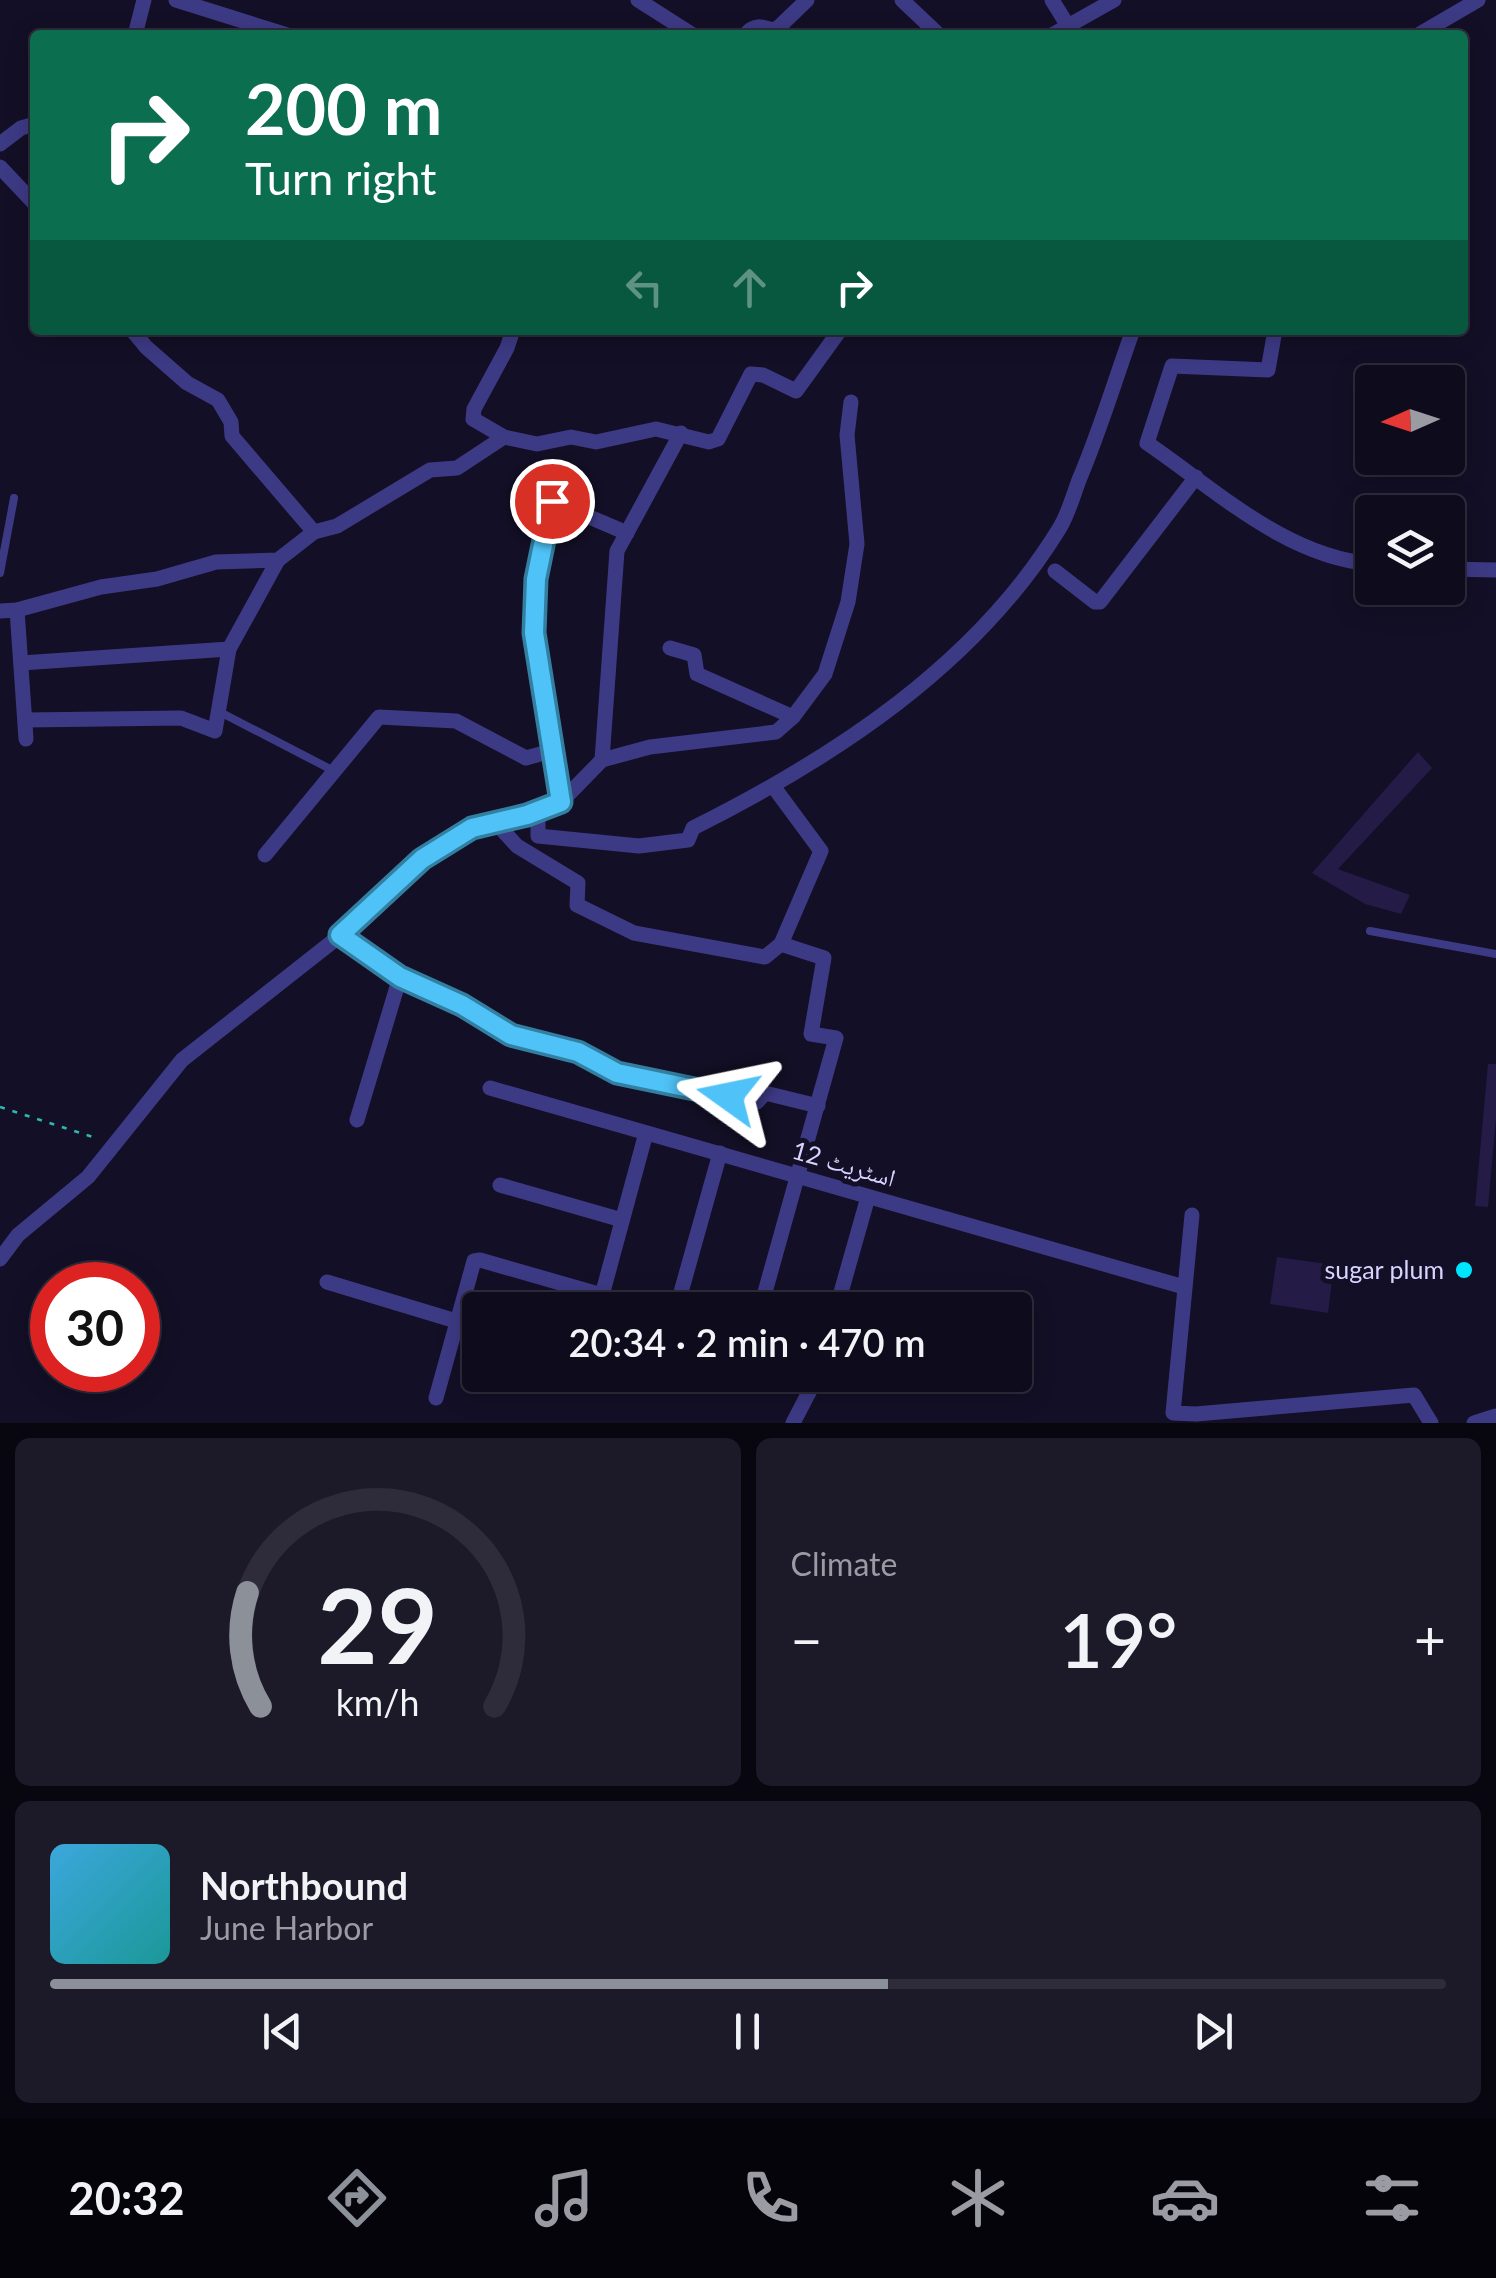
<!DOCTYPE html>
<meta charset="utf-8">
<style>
body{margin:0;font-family:Lato,"Noto Naskh Arabic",sans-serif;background:#1c1929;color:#f1f3f6;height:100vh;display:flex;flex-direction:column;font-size:38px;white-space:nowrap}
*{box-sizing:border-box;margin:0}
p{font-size:32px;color:#9b9ba3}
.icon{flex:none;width:55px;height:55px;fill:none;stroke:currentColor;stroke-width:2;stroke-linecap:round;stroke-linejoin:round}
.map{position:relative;height:1423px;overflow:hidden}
.panel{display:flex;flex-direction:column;gap:15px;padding:15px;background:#08060f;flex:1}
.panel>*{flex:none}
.guide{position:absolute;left:30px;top:30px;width:1438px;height:305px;border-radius:10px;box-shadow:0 5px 25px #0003,0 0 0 2px #2e2b3b;background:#0b6e4f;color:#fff;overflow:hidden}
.needle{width:65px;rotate:267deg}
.buttons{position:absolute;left:1355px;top:365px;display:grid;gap:20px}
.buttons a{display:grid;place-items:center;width:110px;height:110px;border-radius:10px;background:#0e0b1c;box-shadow:0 5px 25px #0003,0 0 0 2px #2e2b3b;font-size:50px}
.speed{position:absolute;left:30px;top:1262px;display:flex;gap:20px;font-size:50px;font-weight:700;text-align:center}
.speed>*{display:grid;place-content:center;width:130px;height:130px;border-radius:50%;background:#0e0b1c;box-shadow:0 5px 25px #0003,0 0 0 2px #2e2b3b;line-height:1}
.speed .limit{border:15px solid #d22;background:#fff;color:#111}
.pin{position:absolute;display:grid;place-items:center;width:85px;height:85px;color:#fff;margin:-42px;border:5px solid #fff;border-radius:50%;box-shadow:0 2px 10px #0007}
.me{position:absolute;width:110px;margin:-55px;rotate:282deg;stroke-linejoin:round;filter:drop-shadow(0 0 8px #0008)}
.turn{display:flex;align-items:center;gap:35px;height:210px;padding:0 50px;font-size:45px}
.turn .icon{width:130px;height:130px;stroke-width:2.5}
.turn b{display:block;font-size:70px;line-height:85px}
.lanes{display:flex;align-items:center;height:95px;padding:0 50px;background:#0003;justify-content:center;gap:50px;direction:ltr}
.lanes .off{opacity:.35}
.big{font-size:75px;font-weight:600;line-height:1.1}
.panel .widget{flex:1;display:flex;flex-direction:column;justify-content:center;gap:15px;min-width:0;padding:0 35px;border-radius:15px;background:#1c1929}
.panel .dial{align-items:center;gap:0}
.dial svg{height:260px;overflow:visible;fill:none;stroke:#2e2b3b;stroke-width:7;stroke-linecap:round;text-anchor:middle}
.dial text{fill:#f1f3f6;stroke:none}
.song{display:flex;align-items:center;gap:30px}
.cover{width:120px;height:120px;border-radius:15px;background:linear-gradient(135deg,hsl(200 70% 55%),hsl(180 70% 35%))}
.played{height:10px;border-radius:5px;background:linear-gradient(90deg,#8c9099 60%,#2e2b3b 60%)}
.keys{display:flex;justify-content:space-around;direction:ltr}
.heat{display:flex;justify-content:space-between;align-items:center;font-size:55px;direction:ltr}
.panel .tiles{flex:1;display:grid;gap:15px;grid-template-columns:1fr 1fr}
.widget:last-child{grid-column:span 2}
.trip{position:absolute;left:462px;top:1292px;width:570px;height:100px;border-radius:10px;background:#0e0b1c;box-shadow:0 5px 25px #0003,0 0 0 2px #2e2b3b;font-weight:600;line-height:100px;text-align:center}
.tab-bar{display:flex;height:160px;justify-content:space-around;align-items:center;background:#06040b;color:#9b9ba3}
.tab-bar .icon{width:70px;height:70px}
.tab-bar .active{color:#8c9099}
.tab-bar b{font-size:45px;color:#f1f3f6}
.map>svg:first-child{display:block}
.building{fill:#241b47}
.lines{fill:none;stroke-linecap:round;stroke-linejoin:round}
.path{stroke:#2fb8b0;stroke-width:2.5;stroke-dasharray:5 8;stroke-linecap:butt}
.lane{stroke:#3d3a85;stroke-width:8}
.street{stroke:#3d3a85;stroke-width:15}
.route-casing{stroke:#337fa1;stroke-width:25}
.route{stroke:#4fc3f7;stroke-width:18}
.poi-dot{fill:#00e5ff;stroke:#130f26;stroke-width:4}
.labels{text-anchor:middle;stroke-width:10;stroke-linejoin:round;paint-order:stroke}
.street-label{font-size:25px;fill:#d9d4ff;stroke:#130f26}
.poi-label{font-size:25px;fill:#d9d4ff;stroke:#130f26;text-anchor:end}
</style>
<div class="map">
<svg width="1496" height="1423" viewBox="0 0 1496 1423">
<rect width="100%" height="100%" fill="#130f26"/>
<g class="building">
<path d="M1418,752l14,16 -94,101 72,26 -9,19 -36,-10 -53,-31z"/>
<path d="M1488,1064h8v55l-8,88 -13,-1z"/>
<path d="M1277,1257l57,8 -6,48 -58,-9z"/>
</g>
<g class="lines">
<path class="path" d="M0,1107l99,32"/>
<g class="lane">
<path d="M0,573l14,-75"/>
<path d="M218,711l116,60"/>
<path d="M1370,931l126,23"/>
</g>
<g class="street">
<path d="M176,0l111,35"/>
<path d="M638,0l55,35"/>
<path d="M902,0l37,35"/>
<path d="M1052,0l16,26"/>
<path d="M135,35l9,-35"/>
<path d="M745,35c9,-11 16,-9 28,-5l6,-3 28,-27"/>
<path d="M1052,35l62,-35"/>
<path d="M1418,35l60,-35"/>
<path d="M0,144l21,-16 14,-4"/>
<path d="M0,167l35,37"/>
<path d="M132,330l14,17 41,36 31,17 13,22 1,14 82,96"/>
<path d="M513,330l-6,18 -33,61 -1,10 31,18 33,7 34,-7 25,5 60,-13 53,13 9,-3 33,-65 12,1 33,16 44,-61"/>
<path d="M1275,330l-7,40 -96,-4 -25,77c69,47 139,114 225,121"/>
<path d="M1448,569l48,1"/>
<path d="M1055,571l40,31h5l96,-125"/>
<path d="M17,610l9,129"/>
<path d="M0,611l17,-1 84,-23 56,-8 59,-17 62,-2 36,-28 23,-6 93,-56 27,-2 47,-31"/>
<path d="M670,648l24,7 3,19 96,43"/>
<path d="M21,663l208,-14 49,-89"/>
<path d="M25,720l156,-2 34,13 14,-82"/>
<path d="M551,751l-17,-118 2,-54 16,-78 75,32"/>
<path d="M602,760l15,-209 64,-118"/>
<path d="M538,811v25l101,10 49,-6 5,-12c140,-70 282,-162 366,-299 9,-14 14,-33 20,-49 21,-49 36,-100 54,-150"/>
<path d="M495,822l22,24 61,37 -1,22 57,28 131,24 16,-13"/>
<path d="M265,855l114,-138 77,4 70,37 25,-7 10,51"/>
<path d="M339,935l61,42 62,28 49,30 67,17 39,21 140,29 8,-9 53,13"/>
<path d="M490,1088l694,199"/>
<path d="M357,1120l43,-143"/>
<path d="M500,1185l122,35"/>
<path d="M1192,1215l-19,198 23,1 218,-19 17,28"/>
<path d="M0,1259l18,-24 70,-58 94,-117 150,-118 90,-83 50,-31 55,-13 34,-13 41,-42 48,-13 126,-15 17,-15 32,-43 23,-72 9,-58 -10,-109 4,-33"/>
<path d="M327,1282l129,39"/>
<path d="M598,1310l48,-177"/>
<path d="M676,1310l44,-157"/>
<path d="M760,1310l76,-272 -25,-4 13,-76 -43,-14 40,-93 -48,-65"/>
<path d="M836,1310l32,-113"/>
<path d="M436,1398l38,-137 6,-1 122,35"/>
<path d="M793,1423l25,-48"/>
<path d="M1474,1423l22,-7"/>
</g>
</g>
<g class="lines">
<defs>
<path id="route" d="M552,501l-16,78 -2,54 27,169 -34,13 -55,13 -50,31 -82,76 60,42 62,28 49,30 67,17 39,21 111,23"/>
</defs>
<use href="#route" class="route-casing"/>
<use href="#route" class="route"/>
</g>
<circle class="poi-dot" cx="1464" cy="1270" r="10"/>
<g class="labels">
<g class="street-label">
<text transform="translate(844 1164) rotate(16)" y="9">اسٹریٹ 12</text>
</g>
<g class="poi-label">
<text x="1444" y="1279">sugar plum</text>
</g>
</g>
</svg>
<div class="buttons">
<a><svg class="needle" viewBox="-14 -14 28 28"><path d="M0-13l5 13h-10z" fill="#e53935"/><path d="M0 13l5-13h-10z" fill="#9b9ba3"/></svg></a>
<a><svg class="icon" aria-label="layers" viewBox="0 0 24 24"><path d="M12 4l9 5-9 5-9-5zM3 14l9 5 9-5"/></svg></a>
</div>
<div class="speed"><div class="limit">30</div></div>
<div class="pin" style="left:552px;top:501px;background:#d93025"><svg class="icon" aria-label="arrive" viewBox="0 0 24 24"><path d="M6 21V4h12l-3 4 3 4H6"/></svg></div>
<svg class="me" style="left:728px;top:1096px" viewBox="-20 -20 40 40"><path d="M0-17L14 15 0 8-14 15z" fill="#4fc3f7" stroke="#fff" stroke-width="4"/></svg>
<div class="trip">20:34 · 2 min · 470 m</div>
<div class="guide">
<div class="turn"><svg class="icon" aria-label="right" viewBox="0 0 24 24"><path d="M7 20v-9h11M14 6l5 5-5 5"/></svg><div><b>200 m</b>Turn right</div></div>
<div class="lanes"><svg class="icon off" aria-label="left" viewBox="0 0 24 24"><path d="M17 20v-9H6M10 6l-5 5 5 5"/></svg><svg class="icon off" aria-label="ahead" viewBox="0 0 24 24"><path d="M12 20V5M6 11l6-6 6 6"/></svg><svg class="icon" aria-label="right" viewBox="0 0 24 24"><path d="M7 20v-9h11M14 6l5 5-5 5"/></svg></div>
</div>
</div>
<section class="panel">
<div class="tiles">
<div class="widget dial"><svg viewBox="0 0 100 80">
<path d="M14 69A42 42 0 1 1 86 69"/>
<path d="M14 69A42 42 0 0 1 10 34" stroke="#8c9099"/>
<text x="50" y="56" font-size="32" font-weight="700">29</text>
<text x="50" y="72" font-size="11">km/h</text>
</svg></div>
<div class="widget"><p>Climate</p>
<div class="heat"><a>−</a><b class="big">19°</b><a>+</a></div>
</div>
<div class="widget">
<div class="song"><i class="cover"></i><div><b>Northbound</b><p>June Harbor</p></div></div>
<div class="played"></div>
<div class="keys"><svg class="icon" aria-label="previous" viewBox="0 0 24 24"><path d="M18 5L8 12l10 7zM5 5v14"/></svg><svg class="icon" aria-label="pause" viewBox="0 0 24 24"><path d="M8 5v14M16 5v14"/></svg><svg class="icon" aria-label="next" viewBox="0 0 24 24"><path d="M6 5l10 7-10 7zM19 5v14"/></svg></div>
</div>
</div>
</section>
<nav class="tab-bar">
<b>20:32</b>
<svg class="icon active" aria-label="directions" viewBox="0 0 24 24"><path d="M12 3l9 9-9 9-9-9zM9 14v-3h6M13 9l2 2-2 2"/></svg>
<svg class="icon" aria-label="music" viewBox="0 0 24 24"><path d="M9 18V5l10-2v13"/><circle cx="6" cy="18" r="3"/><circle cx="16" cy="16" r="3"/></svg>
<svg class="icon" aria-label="phone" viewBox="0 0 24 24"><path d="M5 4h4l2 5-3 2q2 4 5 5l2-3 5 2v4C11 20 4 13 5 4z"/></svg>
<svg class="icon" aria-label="climate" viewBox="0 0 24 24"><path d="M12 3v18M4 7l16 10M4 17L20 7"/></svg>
<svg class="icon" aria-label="car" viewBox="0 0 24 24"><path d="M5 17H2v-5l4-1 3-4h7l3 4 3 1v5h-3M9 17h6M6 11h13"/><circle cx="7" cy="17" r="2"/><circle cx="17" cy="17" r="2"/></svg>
<svg class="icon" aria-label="filters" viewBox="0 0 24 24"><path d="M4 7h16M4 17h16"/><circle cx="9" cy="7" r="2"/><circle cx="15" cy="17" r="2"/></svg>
</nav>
